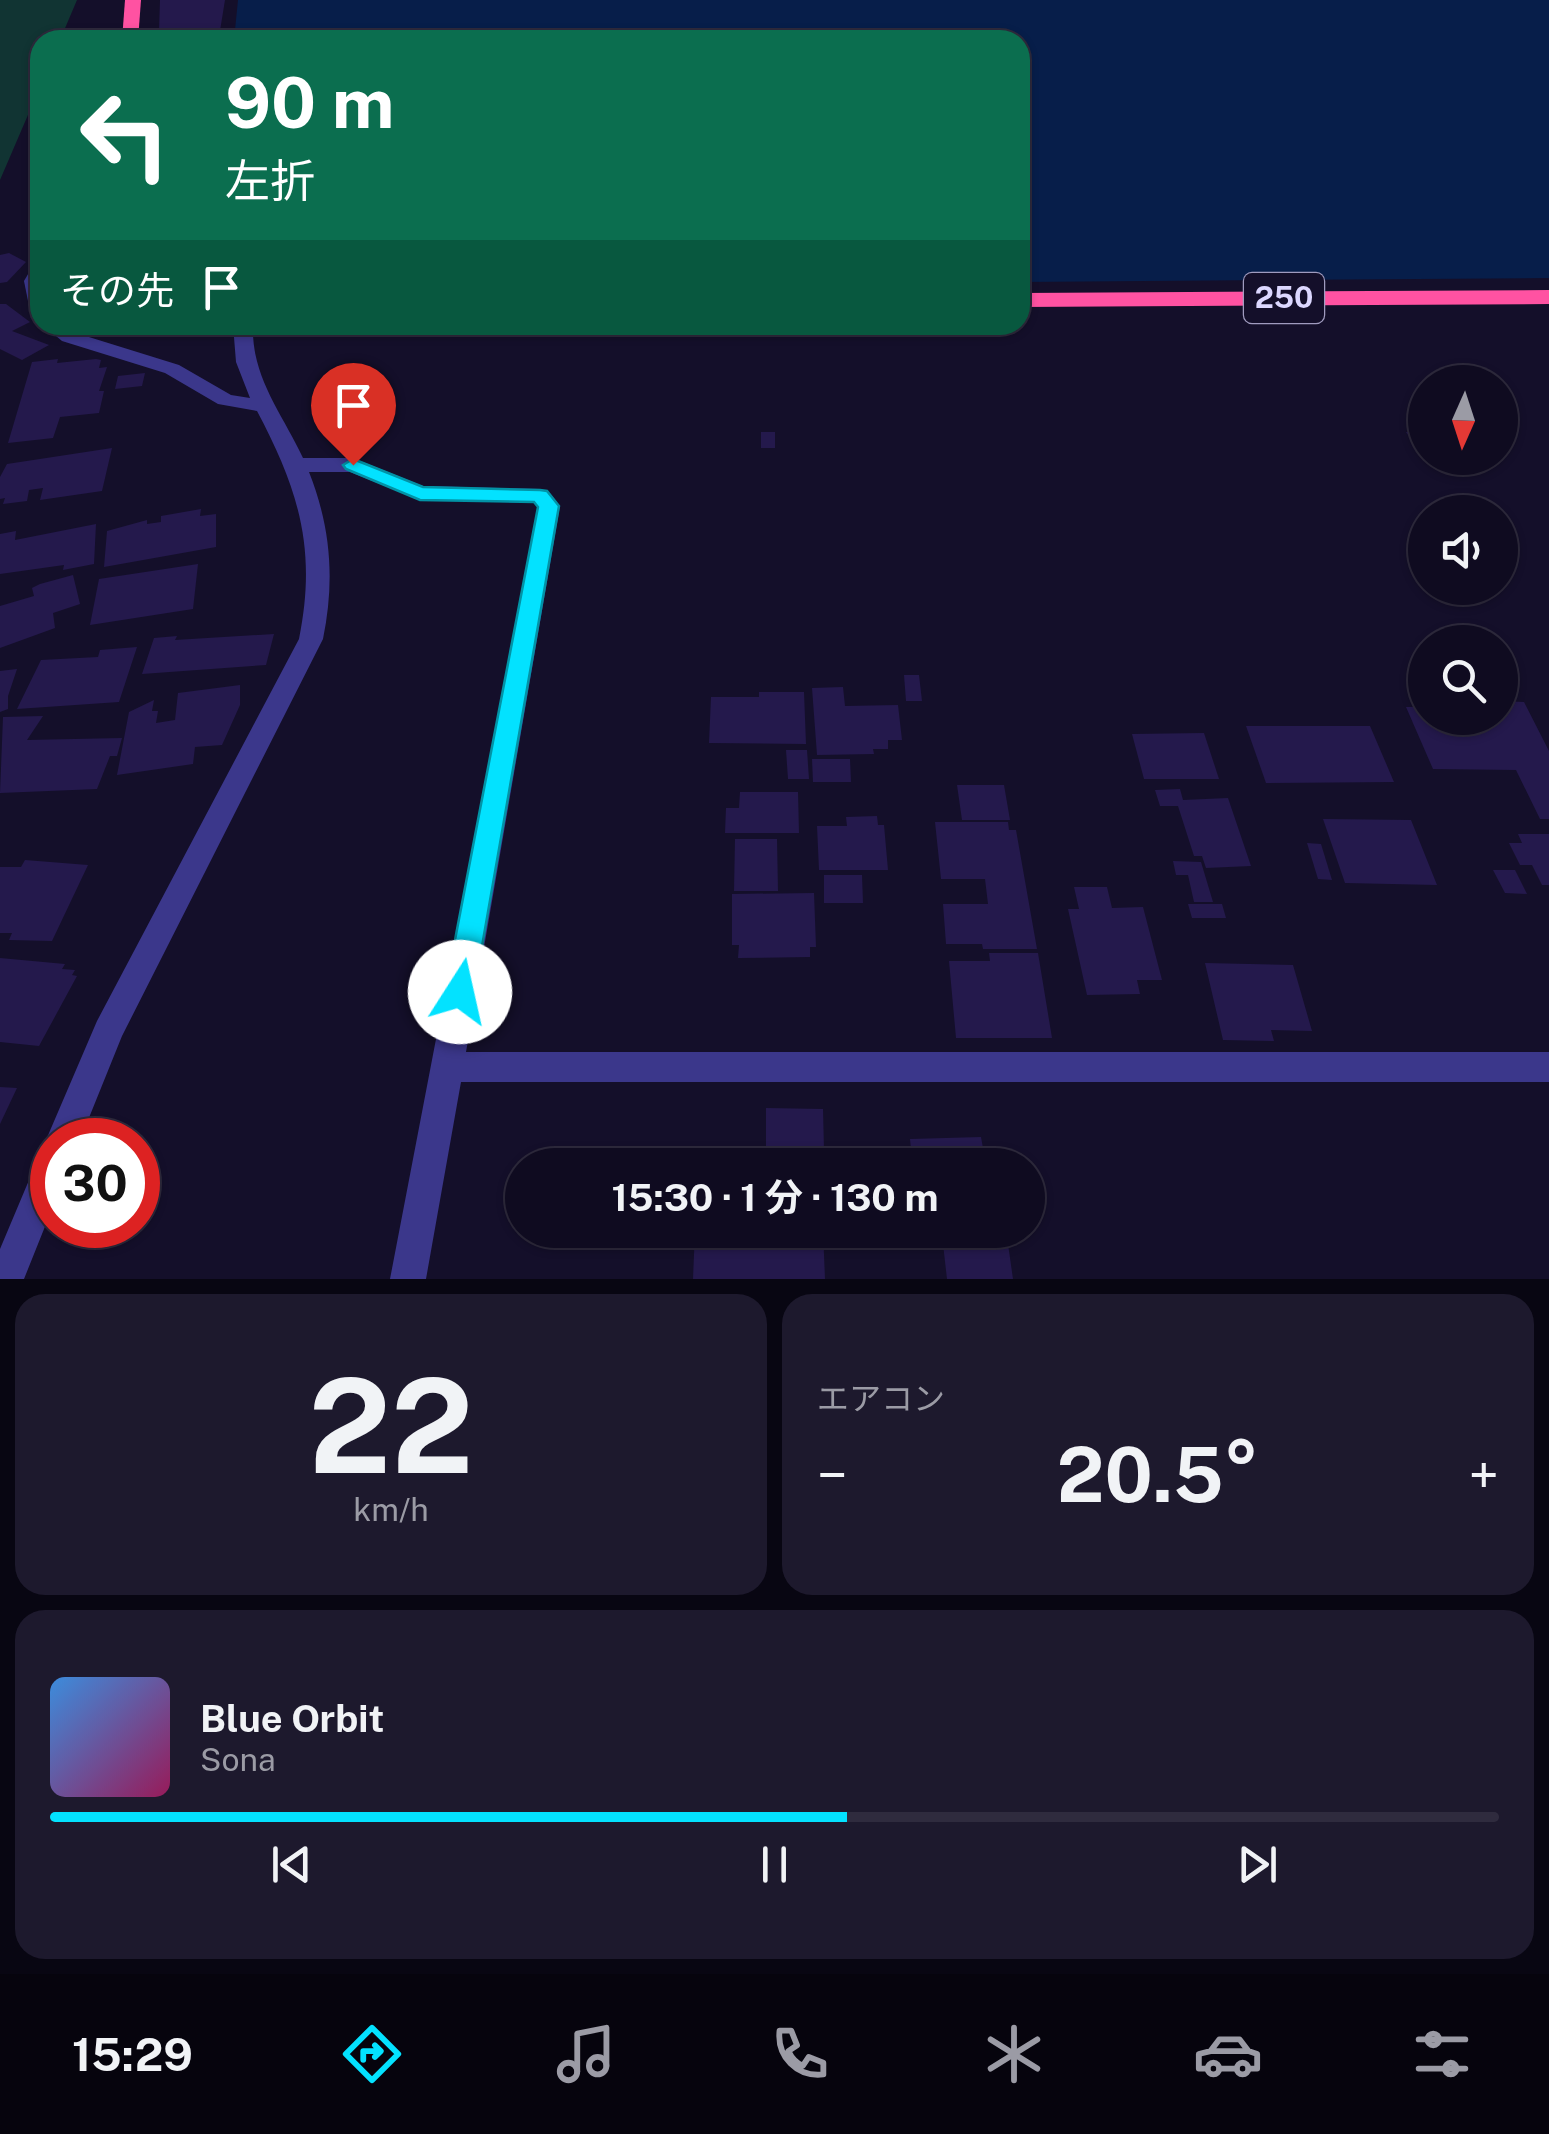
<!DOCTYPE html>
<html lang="ja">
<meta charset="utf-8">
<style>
body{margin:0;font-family:"Public Sans","Noto Sans JP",sans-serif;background:#1d192d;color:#f1f3f6;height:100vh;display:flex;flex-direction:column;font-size:38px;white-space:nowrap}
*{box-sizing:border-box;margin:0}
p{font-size:32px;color:#9b9ba5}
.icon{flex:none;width:55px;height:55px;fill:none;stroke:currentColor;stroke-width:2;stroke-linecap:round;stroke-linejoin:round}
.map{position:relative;height:1279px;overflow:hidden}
.details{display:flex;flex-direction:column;gap:15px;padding:15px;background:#080612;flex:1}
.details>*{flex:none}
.top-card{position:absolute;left:30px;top:30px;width:1000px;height:305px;border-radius:30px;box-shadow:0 2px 8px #0004,0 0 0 2px #2f2b3e;background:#0b6e4f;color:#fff;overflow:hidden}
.needle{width:65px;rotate:183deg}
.buttons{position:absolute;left:1408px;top:365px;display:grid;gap:20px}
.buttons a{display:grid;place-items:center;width:110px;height:110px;border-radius:50%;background:#0f0b20;box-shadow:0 2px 8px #0004,0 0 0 2px #2f2b3e;font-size:50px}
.speed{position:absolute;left:30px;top:1118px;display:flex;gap:20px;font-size:50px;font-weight:700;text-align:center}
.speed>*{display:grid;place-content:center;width:130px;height:130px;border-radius:50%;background:#0f0b20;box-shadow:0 2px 8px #0004,0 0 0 2px #2f2b3e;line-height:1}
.speed .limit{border:15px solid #d22;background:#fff;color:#111}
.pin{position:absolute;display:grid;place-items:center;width:85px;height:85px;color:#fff;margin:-102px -42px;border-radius:50% 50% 50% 0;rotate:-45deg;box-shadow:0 0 10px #0007}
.pin .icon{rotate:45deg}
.me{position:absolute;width:110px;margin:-55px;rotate:10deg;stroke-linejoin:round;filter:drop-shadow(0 0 8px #0008)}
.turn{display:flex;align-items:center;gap:35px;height:210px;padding:0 30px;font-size:45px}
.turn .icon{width:130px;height:130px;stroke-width:2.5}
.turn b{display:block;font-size:70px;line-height:85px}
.then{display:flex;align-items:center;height:95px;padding:0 30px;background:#0003;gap:20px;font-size:38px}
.big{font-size:75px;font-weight:700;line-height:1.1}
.details .card{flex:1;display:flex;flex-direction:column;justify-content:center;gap:15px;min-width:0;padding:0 35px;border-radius:30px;background:#1d192d}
.details .dial{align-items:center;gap:0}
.dial b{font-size:130px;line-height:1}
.song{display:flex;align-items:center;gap:30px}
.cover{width:120px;height:120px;border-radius:15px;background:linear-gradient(135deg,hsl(210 70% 55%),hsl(330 70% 35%))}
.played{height:10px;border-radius:5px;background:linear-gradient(90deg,#03e2ff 55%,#2f2b3e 55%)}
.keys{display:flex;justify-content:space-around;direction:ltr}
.heat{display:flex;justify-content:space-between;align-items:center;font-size:55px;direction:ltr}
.details .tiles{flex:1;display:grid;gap:15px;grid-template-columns:1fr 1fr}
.card:last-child{grid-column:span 2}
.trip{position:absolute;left:505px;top:1148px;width:540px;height:100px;border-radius:50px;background:#0f0b20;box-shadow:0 2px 8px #0004,0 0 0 2px #2f2b3e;font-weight:700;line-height:100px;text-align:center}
.tab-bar{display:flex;height:160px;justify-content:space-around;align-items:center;background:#06040d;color:#9b9ba5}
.tab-bar .icon{width:70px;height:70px}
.tab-bar .selected{color:#03e2ff}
.tab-bar b{font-size:45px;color:#f1f3f6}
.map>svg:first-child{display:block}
.green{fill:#113433}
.water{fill:#071e4a}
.building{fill:#24194c}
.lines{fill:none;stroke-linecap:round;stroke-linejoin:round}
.minor{fill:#3b378b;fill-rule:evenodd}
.highway{fill:#ff52a2;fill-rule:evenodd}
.route{fill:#03e2ff;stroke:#0293a6;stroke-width:2.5}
.labels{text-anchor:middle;stroke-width:10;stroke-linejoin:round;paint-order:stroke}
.shield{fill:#140f2a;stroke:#a09bbf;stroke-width:2.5}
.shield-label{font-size:30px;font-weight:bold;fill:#dcd7ff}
</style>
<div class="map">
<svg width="1549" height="1279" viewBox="0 0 1549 1279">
<rect width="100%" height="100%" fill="#140f2a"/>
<path class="green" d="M0,0h77l-17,40h-20v47l-40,93z"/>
<path class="water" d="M238,0h1311v278l-529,4v-242h-786z"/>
<g class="building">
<path d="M160,0h65l-6,37 -26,3v-11l-34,2z"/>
<path d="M9,253l17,9 -19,20 -7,1v-28z"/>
<path d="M0,304h6l24,18 -18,9 37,14 -27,15 -22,-11z"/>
<path d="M58,359l-1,4 39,-4 5,1 -2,8 8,-1 -8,24h5l-5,22 -39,4 -7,21 -45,5 24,-81z"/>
<path d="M145,373l-3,13 -27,3 3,-13z"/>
<path d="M1424,431l1,19 -6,1 -13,-19z"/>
<rect x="761" y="432" width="14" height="16"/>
<path d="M112,448l-10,43 -62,9 3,-12 -14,2 -2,11 -24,3 2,-6 -5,1v-22l7,-13z"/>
<path d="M201,509l-1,7 16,-2v33l-112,20 3,-36 40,-11v4l14,-2v-6z"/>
<path d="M96,524l-2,40 -31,6 1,-5 -64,9v-40l16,-3 -1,9z"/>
<path d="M198,564l-5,45 -103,16 9,-46z"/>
<path d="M73,575l7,29 -27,9 2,15 -55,20v-42l34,-10 -2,-8 8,-4z"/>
<path d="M274,634l-8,31 -124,9 12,-36 23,-2 -2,4z"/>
<path d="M137,647l-18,55 -102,7 24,-49 57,-3 2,-7z"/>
<path d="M17,669l-9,27v13l-8,3v-41z"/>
<path d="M904,675h15l3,26h-16z"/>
<path d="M240,685v20l-18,40 -27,2 -2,17 -76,11 12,-63 25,-12 -2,11h6l-2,12 19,-3 3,-27z"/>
<path d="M843,687l2,19 53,-1 4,35h-14v9h-15l1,5 -57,1 -5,-67z"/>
<path d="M759,692h45l2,52 -97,-1 2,-46h48z"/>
<path d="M1500,701l24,1 25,49v68h-9l-24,-49 -83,-1 -27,-62h19v11h75z"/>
<path d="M43,716l-16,24 95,-2 -5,18h-7l-13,33 -97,4 3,-76z"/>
<path d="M1246,726h124l24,56 -128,1z"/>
<path d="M1204,733l15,46h-75l-12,-45z"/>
<path d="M786,750h21l2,29h-21z"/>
<path d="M812,759h38l1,23h-38z"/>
<path d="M957,785h47l6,35h-48z"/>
<path d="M1180,789l3,11 45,-2 23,68 -45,2 -4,-12h-8l-16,-50h-18l-5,-16z"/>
<path d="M740,792h58l1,41h-74l1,-25h13z"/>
<path d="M877,816l1,9h6l4,45h-69l-2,-44h30l-1,-9z"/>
<path d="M1323,819l88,1 26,65 -92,-2z"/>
<path d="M935,822h73l1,8h7l21,119h-54l-1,-5h-36l-3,-40h45l-3,-25h-44z"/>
<path d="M1518,834h31v51h-7l-10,-20h-12l-11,-22h13z"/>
<path d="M735,839h42l1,52h-44z"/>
<path d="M1307,843l14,1 11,36 -14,-1z"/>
<path d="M25,860l63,5 -36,76 -43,-1 3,-7h-12v-66h21z"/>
<path d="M1173,861l28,1 12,40h-19l-6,-27h-12z"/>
<path d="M1493,870h22l12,24 -22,-1z"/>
<path d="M824,875h38l1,28h-39z"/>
<path d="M1074,887h33l5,21 31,-1 19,73h-25l3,14 -53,1 -19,-86h11z"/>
<path d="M814,893l2,54h-6v10l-72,1 1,-13h-7v-51z"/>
<path d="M1188,904h34l4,14h-34z"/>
<path d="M989,953h49l14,85h-96l-7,-77h41z"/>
<path d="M0,958l65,6 -3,5 13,1 -3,5 5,1 -38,70 -39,-4z"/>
<path d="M1205,963l88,2 19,66 -41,-1 3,11 -51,-1z"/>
<path d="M0,1087l17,1 -17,36z"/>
<path d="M766,1108l57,1 1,41 -58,-1z"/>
<path d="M981,1137l2,11h11l3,17h-105l-1,-6h21l-2,-20z"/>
<path d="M695,1230h128l2,49h-132z"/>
<path d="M905,1230h101l7,49h-66l-4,-35 -37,1z"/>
</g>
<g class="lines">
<g class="minor">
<path d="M40,263v59l-9,-6 -7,-35 10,-17z"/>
<path d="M43,325h22l11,8 103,32 52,30 19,3 -14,-36 -3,-37h20c-2,52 29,88 50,133h50l70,28 117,3 8,2 12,15 -94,546h1083v30h-1088l-35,197h-36l148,-772 -4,-4 -114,-3 -70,-28h-41c22,56 26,108 14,167l-201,397 -42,104h-28v69l-28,70h-24v-30l40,-95 10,-4 -4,-10 51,-119 202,-382c18,-89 0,-149 -42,-228l-39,-7 -53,-31 -103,-32z"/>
</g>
<g class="highway">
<path d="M125,0h16l-3,40h-16z"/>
<path d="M1549,290v14l-529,3v-14z"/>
</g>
</g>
<path class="route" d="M353,459l70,28 117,3 7,1 12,15 -85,486 -4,10 -10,3 -10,-3 -5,-10 93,-485 -4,-5 -114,-2 -74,-31 -3,-4z"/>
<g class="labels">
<rect class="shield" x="1244" y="273" width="80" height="50" rx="8"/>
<g class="shield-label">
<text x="1284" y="308">250</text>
</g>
</g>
</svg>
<div class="buttons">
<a><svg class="needle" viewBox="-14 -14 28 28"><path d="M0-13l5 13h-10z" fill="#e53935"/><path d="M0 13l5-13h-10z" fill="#9b9ba5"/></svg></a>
<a><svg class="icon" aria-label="sound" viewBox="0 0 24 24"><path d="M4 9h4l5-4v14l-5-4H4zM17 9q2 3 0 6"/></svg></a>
<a><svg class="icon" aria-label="search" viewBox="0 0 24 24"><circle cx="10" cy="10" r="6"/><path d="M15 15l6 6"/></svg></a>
</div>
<div class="speed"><div class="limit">30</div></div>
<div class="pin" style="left:353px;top:465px;background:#d93025"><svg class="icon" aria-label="arrive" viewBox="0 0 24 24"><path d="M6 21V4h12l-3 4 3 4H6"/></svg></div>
<svg class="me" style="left:460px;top:992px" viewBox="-20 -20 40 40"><circle r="19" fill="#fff"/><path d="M0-13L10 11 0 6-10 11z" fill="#03e2ff"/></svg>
<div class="trip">15:30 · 1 分 · 130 m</div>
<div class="top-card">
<div class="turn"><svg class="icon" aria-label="left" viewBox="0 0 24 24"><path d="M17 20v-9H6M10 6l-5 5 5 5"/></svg><div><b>90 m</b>左折</div></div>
<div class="then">その先<svg class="icon" aria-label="arrive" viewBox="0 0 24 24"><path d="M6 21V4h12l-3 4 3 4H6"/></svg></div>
</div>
</div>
<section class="details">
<div class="tiles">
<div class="card dial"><b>22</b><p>km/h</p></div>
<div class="card"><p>エアコン</p>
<div class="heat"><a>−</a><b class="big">20.5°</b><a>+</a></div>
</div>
<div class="card">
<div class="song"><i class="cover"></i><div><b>Blue Orbit</b><p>Sona</p></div></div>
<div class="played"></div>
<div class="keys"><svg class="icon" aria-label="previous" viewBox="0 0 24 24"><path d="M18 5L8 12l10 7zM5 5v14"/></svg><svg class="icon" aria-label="pause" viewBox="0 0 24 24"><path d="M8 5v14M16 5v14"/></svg><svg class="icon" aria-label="next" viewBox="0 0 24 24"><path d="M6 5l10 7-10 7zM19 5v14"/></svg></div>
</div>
</div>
</section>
<nav class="tab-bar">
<b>15:29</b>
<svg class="icon selected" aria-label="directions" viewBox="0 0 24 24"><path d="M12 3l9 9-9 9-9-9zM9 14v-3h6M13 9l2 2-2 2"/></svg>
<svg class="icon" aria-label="music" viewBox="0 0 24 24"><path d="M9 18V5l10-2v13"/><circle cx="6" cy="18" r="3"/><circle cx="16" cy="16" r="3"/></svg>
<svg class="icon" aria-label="phone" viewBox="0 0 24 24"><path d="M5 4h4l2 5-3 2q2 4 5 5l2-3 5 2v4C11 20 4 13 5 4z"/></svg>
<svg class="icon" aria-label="climate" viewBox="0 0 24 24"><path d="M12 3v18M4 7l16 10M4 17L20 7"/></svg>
<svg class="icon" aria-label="car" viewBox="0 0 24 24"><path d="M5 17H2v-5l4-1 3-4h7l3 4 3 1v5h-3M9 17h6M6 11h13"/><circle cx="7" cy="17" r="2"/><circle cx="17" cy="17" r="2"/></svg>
<svg class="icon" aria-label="filters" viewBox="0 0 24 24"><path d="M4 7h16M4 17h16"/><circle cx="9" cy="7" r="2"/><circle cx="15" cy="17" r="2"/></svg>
</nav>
